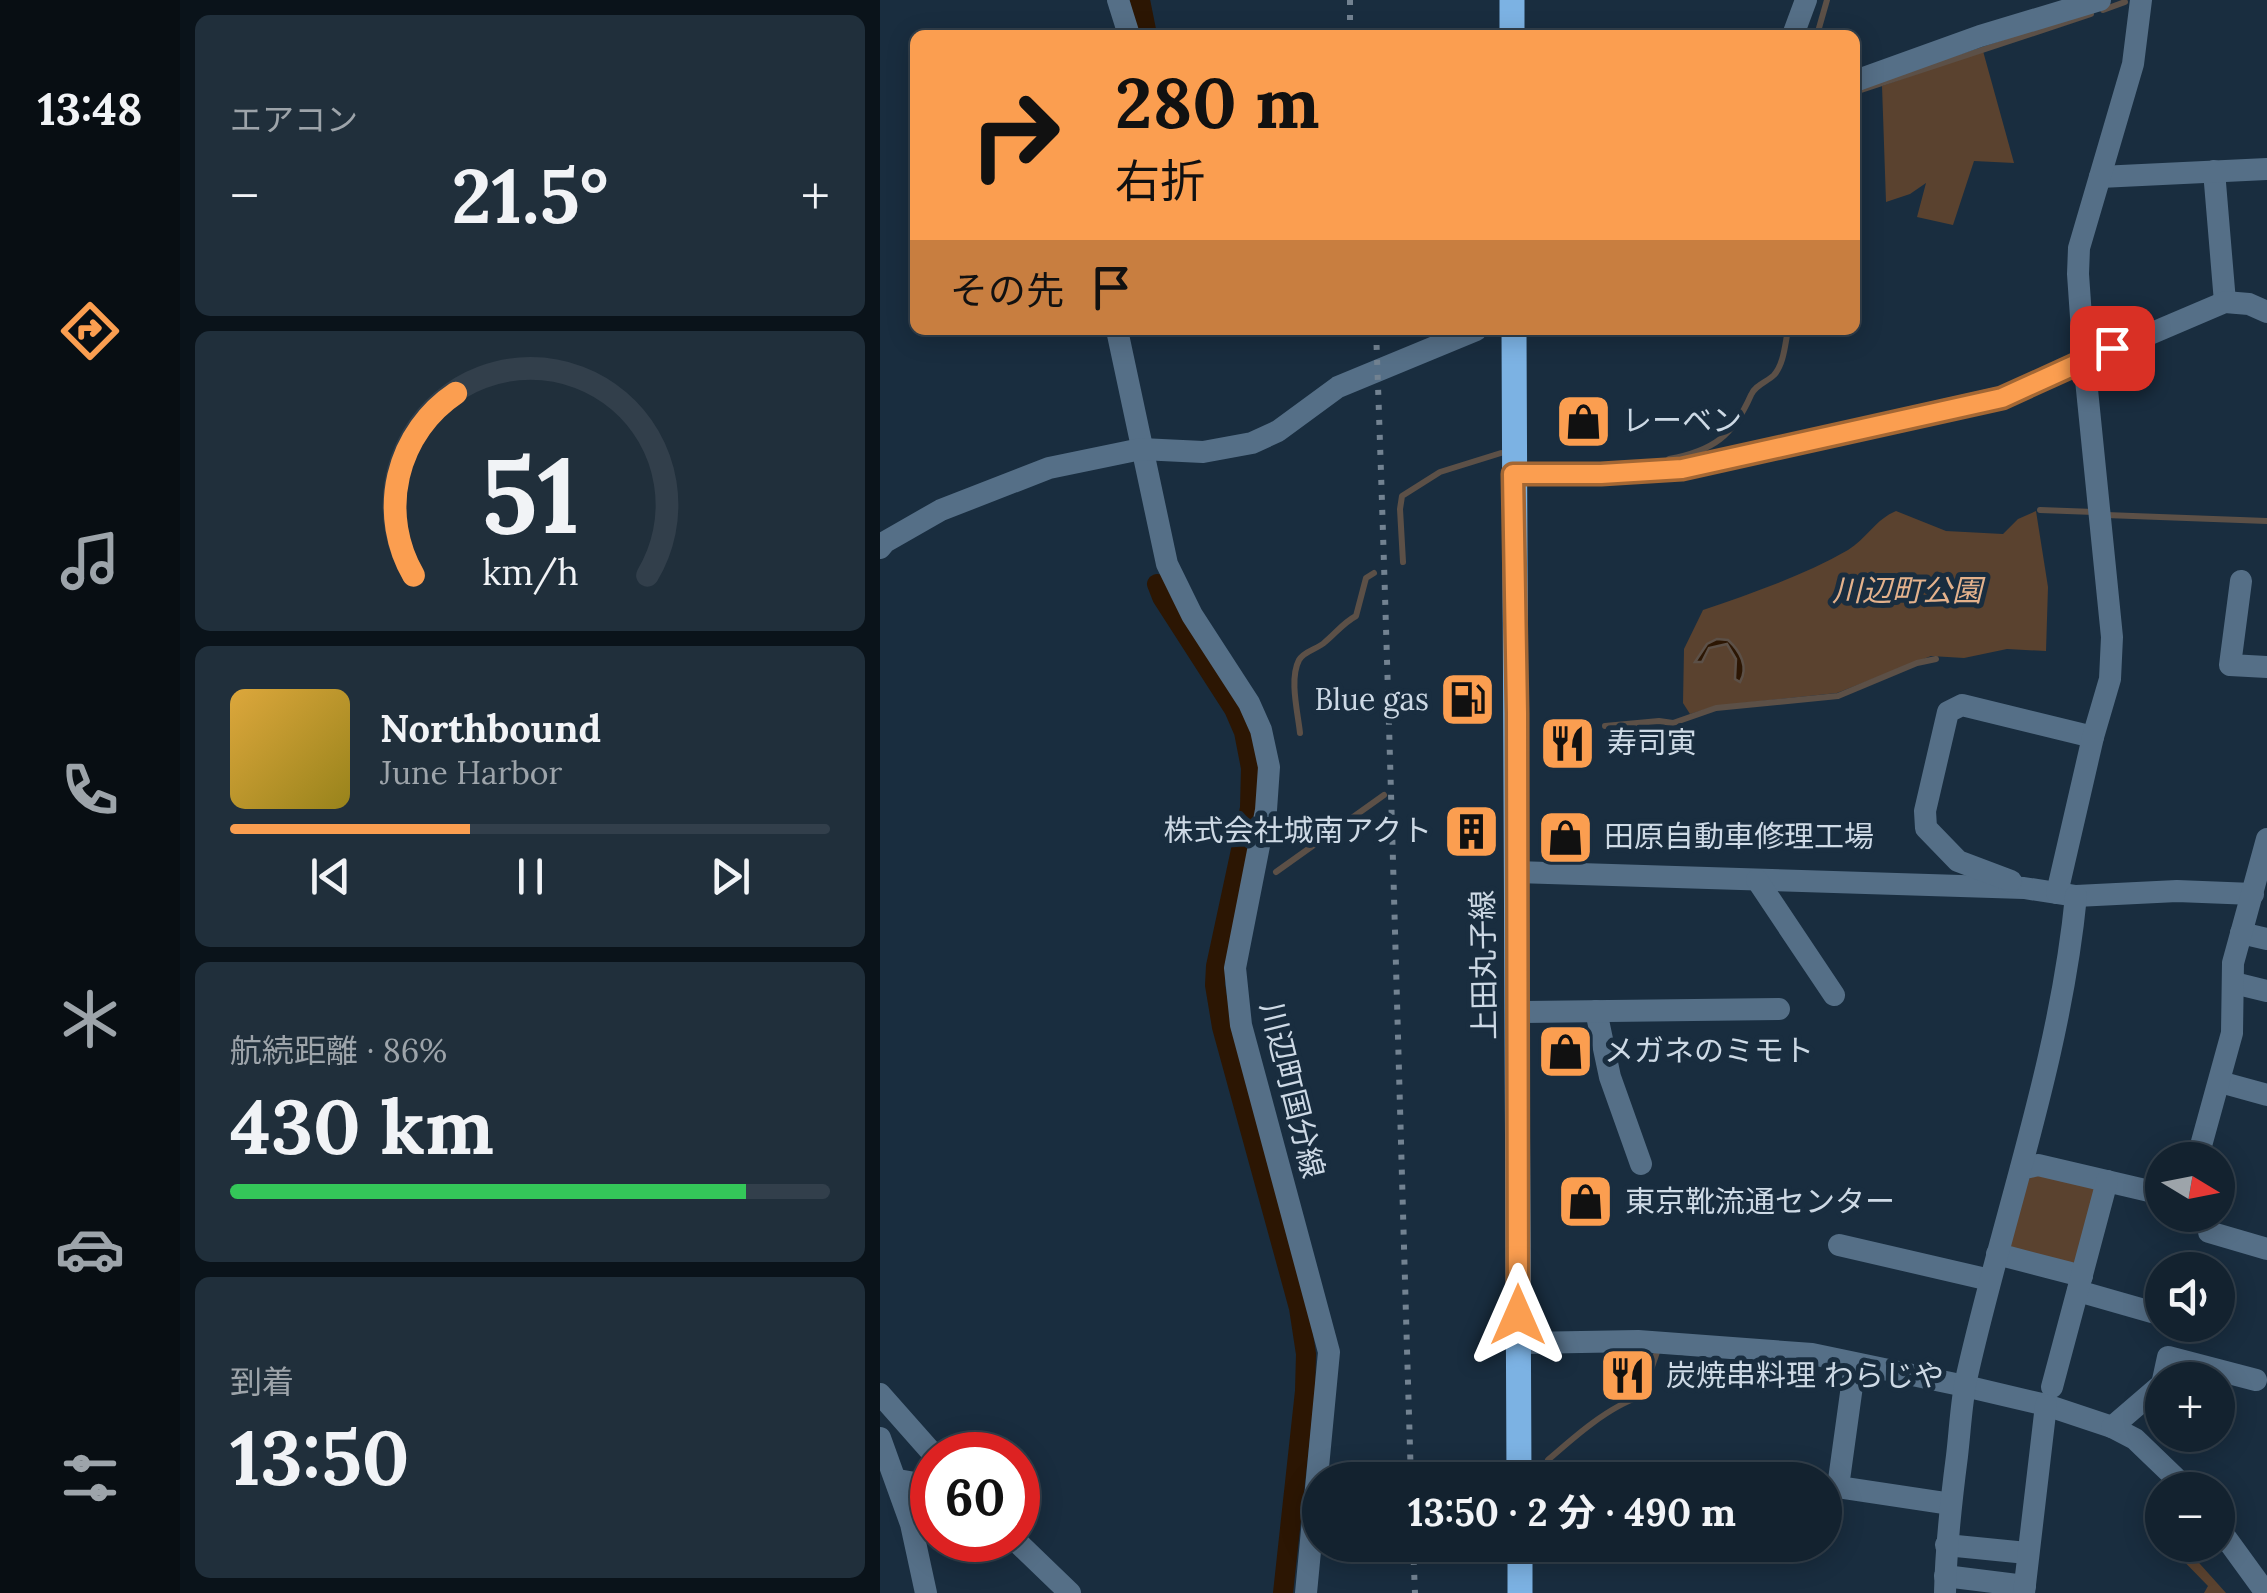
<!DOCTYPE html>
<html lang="ja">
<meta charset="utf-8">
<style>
body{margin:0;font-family:Lora,"Noto Sans JP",serif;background:#202f3b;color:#f1f3f6;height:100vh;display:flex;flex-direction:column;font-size:38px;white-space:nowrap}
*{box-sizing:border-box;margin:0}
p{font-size:32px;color:#9da4aa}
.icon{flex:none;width:55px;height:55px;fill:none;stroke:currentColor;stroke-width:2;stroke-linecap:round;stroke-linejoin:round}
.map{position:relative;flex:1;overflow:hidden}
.details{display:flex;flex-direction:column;gap:15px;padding:15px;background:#0a131a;width:700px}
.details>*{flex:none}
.guide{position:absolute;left:30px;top:30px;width:950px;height:305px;border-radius:15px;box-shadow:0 5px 25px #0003,0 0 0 2px #323f4b;background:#fb9e50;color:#111;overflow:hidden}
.needle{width:65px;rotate:100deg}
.controls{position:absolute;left:1265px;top:1142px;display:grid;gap:20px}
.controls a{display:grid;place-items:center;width:90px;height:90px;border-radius:50%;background:#13222f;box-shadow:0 5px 25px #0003,0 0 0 2px #323f4b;font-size:50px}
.speed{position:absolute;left:30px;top:1432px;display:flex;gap:20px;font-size:50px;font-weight:700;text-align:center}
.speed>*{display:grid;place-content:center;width:130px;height:130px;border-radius:50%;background:#13222f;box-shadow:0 5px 25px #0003,0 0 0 2px #323f4b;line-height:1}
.speed .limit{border:15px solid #d22;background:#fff;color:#111}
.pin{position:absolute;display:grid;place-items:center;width:85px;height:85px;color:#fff;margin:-42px;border-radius:20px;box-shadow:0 5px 15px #0006}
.me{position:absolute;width:110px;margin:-55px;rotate:0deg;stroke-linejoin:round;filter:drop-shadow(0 0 8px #0008)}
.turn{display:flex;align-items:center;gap:35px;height:210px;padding:0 40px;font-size:45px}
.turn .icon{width:130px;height:130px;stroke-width:2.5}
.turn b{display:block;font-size:70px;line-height:85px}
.then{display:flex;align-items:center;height:95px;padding:0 40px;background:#0003;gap:20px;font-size:38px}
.big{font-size:75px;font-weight:700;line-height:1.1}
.details .widget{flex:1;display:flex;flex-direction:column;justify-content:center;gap:15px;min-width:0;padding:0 35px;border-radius:15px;background:#202f3b}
.details .dial{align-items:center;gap:0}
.dial svg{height:260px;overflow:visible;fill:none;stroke:#323f4b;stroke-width:7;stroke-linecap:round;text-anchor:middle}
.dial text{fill:#f1f3f6;stroke:none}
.song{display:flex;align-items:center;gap:30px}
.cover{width:120px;height:120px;border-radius:15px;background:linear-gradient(135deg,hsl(40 70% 55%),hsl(50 70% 35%))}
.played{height:10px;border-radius:5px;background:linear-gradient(90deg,#fb9e50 40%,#323f4b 40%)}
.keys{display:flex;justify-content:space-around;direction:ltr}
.heat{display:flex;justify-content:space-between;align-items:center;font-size:55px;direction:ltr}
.charge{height:15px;border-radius:8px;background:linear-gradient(90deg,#34c759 86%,#323f4b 0)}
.trip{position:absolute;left:422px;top:1462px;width:540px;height:100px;border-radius:50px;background:#13222f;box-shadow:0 5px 25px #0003,0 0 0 2px #323f4b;font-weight:700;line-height:100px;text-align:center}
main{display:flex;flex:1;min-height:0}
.tab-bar{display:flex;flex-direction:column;width:180px;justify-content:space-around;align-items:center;background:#080e13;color:#9da4aa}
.tab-bar .icon{width:70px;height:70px}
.tab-bar .current{color:#fb9e50}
.tab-bar b{font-size:45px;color:#f1f3f6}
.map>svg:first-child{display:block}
.green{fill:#5a422f}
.water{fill:#2c1603;stroke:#5c5047;stroke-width:2.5}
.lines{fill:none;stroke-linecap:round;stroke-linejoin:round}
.stream{stroke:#5c5047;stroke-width:6}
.canal{stroke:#2c1603;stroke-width:20}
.minor{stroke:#556f87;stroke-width:22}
.major{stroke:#7cb2e3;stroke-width:25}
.rail{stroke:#728291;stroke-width:6;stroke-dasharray:5 10;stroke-linecap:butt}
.route-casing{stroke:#a36734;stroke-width:25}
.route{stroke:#fb9e50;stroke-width:18}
.labels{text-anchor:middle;stroke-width:10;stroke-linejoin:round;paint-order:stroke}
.poi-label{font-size:30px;fill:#cdd9e5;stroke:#192d3f;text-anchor:start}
.park-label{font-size:30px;font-style:italic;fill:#e4b28c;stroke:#192d3f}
.street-label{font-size:30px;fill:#cdd9e5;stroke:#192d3f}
</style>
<main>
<nav class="tab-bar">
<b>13:48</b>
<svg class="icon current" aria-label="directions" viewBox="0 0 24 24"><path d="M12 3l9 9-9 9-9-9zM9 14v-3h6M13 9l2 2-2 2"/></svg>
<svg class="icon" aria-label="music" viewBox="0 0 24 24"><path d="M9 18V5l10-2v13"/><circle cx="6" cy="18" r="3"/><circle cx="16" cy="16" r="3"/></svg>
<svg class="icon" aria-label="phone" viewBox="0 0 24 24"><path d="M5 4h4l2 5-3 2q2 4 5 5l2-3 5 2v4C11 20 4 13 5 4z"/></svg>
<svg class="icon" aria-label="climate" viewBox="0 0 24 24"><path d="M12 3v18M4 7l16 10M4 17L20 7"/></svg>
<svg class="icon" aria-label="car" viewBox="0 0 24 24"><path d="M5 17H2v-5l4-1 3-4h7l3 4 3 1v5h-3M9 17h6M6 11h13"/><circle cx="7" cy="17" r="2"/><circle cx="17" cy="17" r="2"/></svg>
<svg class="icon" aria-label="filters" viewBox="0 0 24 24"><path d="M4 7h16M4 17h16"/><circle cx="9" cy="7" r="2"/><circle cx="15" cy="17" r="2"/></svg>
</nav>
<section class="details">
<div class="widget"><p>エアコン</p>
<div class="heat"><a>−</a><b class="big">21.5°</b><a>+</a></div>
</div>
<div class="widget dial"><svg viewBox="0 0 100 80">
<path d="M14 69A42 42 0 1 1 86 69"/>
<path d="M14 69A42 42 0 0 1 27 13" stroke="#fb9e50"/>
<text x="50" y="56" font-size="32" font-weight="700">51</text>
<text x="50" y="72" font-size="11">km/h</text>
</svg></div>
<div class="widget">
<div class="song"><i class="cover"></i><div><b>Northbound</b><p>June Harbor</p></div></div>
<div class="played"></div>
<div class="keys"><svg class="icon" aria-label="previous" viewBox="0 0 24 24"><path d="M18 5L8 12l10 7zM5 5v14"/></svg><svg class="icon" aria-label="pause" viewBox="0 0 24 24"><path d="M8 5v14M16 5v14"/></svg><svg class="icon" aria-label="next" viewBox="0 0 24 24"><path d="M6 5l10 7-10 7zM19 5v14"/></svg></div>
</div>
<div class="widget"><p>航続距離 · 86%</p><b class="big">430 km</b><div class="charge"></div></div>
<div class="widget"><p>到着</p><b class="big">13:50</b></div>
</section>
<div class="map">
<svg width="1387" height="1593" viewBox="0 0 1387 1593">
<rect width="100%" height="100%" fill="#192d3f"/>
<g class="green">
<path d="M1103,51l31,112 -40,-2 -21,64 -36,-8 9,-34 -16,11 -24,8 -4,-116z"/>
<path d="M1016,511l50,20 57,3 15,-15 18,-8 12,76 -2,64 -39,-2 -43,9 -33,-2 -94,37 -121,13 -26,8 -7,-11 1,-54 19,-39c49,-17 100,-34 145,-60 18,-11 28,-31 48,-39z"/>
<path d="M1157,1173l59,13 -14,78 -63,-9 -9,-9 16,-65z"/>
<path d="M1293,1545h10l43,48h-22l4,-7 -37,-38z"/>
</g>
<path class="water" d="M837,639l11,1c12,11 21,27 12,42l-5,-3 1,-20 -9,-15 -18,4 -7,14h-7l12,-18z"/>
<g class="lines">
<g class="stream">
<path d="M1223,10l22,-8"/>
<path d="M937,35l10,-35"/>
<path d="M975,92l236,-78"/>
<path d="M789,459c44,-8 64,-23 82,-64 4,-10 16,-13 23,-20 10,-11 11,-31 14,-45"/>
<path d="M1160,510l54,2"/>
<path d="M1226,515l161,6"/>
<path d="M523,562l-3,-53 2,-13 38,-24 61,-19"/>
<path d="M725,726l54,-5 14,2 43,-15 122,-12 79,-33 19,-4"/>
<path d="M420,733c-2,-20 -11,-54 -1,-73 5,-9 19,-11 26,-18 11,-9 18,-19 31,-26l10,-38 8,-5"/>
<path d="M357,866h6"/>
<path d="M396,872l108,-77"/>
<path d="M668,1460c26,-23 61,-54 94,-64l15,-44"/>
</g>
<g class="canal">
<path d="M260,0l7,35"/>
<path d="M277,584l5,13 72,112 10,23 7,36 -1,40 -34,158 -1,19 7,42 77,281 7,46 -1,37 -22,202"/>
</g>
<g class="minor">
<path d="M238,0l11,35"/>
<path d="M913,35l13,-35"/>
<path d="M975,81l125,-45 120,-36"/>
<path d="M1334,171l11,131"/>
<path d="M1220,177l167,-8"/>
<path d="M237,330l50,234 25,51 57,88 12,27 8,37 -3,43 -31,158 6,57 88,327 -23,241"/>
<path d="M633,474h88l81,-5 320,-72 223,-95 24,2 18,8"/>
<path d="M0,548l5,-6 56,-32 108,-42 92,-19 62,3 49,-9 26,-12 60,-44 138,-57"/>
<path d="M1361,581l-11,84 37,2"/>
<path d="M635,872l509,16 52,8 101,-5 76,3"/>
<path d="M877,880l77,115"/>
<path d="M1131,881l-53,-20 -32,-33 -1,-17 23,-99 14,-7 131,32"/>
<path d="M1177,893l36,-156 17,-58 2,-42 -28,-277 -6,-86 1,-26 54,-184 8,-64"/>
<path d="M1361,933l26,6"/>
<path d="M1354,983l33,8"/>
<path d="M716,1011l14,66 31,87"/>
<path d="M637,1012l262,-3"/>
<path d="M1340,1082l47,13"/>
<path d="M1317,1160l35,-127 1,-70 34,-124"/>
<path d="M1141,1169l17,-4 124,29"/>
<path d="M1327,1215l2,17 58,17"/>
<path d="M959,1245l151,35"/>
<path d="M1117,1254l85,22"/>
<path d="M1198,1291l84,24"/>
<path d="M638,1343l120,-2 174,13 153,32 81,19 66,22 23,12 53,51"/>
<path d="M975,1364l-17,123 113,17"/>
<path d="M1283,1380l5,-23 88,23"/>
<path d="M1172,1387l55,-206"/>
<path d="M0,1394l54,61"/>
<path d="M1232,1427l50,-43"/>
<path d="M0,1438l31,86 15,69"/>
<path d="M18,1480l34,6"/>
<path d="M1338,1527l48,66"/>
<path d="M135,1540l55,53"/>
<path d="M1066,1545l81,8"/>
<path d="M1065,1576l80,10"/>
<path d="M1065,1593c1,-46 6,-91 12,-137 3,-25 4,-51 9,-76 36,-162 94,-318 110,-484"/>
<path d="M1144,1593l22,-188"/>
</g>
<g class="major">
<path d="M632,35v-35"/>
<path d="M634,330l5,1150"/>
<path d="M640,1545v48"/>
</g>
<g class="rail">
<path d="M470,35v-35"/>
<path d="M496,330c14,383 23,767 35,1150"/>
<path d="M533,1545l2,48"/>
</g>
</g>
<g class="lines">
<defs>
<path id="route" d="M638,1315l-1,-602 -4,-239h88l81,-5 320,-71 110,-50"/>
</defs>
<use href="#route" class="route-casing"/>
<use href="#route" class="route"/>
</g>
<defs>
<symbol id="shop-square" viewBox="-11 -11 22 22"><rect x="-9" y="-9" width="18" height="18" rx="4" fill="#fb9e50" stroke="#192d3f"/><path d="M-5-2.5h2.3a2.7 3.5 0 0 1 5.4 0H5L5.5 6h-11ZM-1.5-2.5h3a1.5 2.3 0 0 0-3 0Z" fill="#111"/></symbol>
<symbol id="fuel-square" viewBox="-11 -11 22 22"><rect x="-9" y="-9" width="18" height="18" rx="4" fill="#fb9e50" stroke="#192d3f"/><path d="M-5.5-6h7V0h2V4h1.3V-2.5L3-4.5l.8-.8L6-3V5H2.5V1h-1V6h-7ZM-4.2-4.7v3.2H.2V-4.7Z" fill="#111"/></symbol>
<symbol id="restaurant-square" viewBox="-11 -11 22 22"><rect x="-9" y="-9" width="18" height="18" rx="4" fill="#fb9e50" stroke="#192d3f"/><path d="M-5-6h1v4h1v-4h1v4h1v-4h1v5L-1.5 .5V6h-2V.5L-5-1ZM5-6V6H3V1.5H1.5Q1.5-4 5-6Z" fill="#111"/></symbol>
<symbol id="building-square" viewBox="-11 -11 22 22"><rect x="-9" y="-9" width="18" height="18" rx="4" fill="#fb9e50" stroke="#192d3f"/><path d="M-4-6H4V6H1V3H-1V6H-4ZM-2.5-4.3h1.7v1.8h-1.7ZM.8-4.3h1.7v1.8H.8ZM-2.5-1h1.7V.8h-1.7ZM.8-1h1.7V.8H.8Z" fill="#111"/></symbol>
</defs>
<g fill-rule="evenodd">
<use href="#shop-square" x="672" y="390" width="63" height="63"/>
<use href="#fuel-square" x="556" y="668" width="63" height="63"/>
<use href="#restaurant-square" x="656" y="712" width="63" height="63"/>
<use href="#building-square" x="560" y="800" width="63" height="63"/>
<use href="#shop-square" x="654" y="806" width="63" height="63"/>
<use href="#shop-square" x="654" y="1020" width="63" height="63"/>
<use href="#shop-square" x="674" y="1170" width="63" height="63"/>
<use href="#restaurant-square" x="716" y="1344" width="63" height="63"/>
</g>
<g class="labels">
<g class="poi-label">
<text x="742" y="431">レーベン</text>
<text x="549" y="710" text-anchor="end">Blue gas</text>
<text x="727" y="753">寿司寅</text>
<text x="552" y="841" text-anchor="end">株式会社城南アクト</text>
<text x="724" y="847">田原自動車修理工場</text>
<text x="724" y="1061">メガネのミモト</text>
<text x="745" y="1212">東京靴流通センター</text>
<text x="786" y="1386">炭焼串料理 わらじや</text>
</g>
<g class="park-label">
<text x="1027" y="601">川辺町公園</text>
</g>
<g class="street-label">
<text transform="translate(604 965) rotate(-91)" y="10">上田丸子線</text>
<text transform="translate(412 1090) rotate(76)" y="10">川辺町国分線</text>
</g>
</g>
</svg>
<div class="controls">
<a><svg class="needle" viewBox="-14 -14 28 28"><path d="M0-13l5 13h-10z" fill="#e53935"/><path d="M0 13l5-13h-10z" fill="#9da4aa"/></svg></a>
<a><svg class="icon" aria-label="sound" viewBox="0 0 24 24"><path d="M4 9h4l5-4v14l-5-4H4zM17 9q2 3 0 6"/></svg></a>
<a>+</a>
<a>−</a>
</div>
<div class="speed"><div class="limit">60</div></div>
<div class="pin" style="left:1232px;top:348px;background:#d93025"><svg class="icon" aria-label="arrive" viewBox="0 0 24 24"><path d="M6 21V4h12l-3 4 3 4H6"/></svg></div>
<svg class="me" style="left:638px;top:1315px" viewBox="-20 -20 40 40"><path d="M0-17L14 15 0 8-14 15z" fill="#fb9e50" stroke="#fff" stroke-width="4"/></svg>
<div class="trip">13:50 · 2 分 · 490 m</div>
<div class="guide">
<div class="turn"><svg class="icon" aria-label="right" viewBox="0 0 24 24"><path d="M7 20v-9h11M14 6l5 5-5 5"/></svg><div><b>280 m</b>右折</div></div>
<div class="then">その先<svg class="icon" aria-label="arrive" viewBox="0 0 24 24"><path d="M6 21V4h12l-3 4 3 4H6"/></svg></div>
</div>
</div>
</main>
